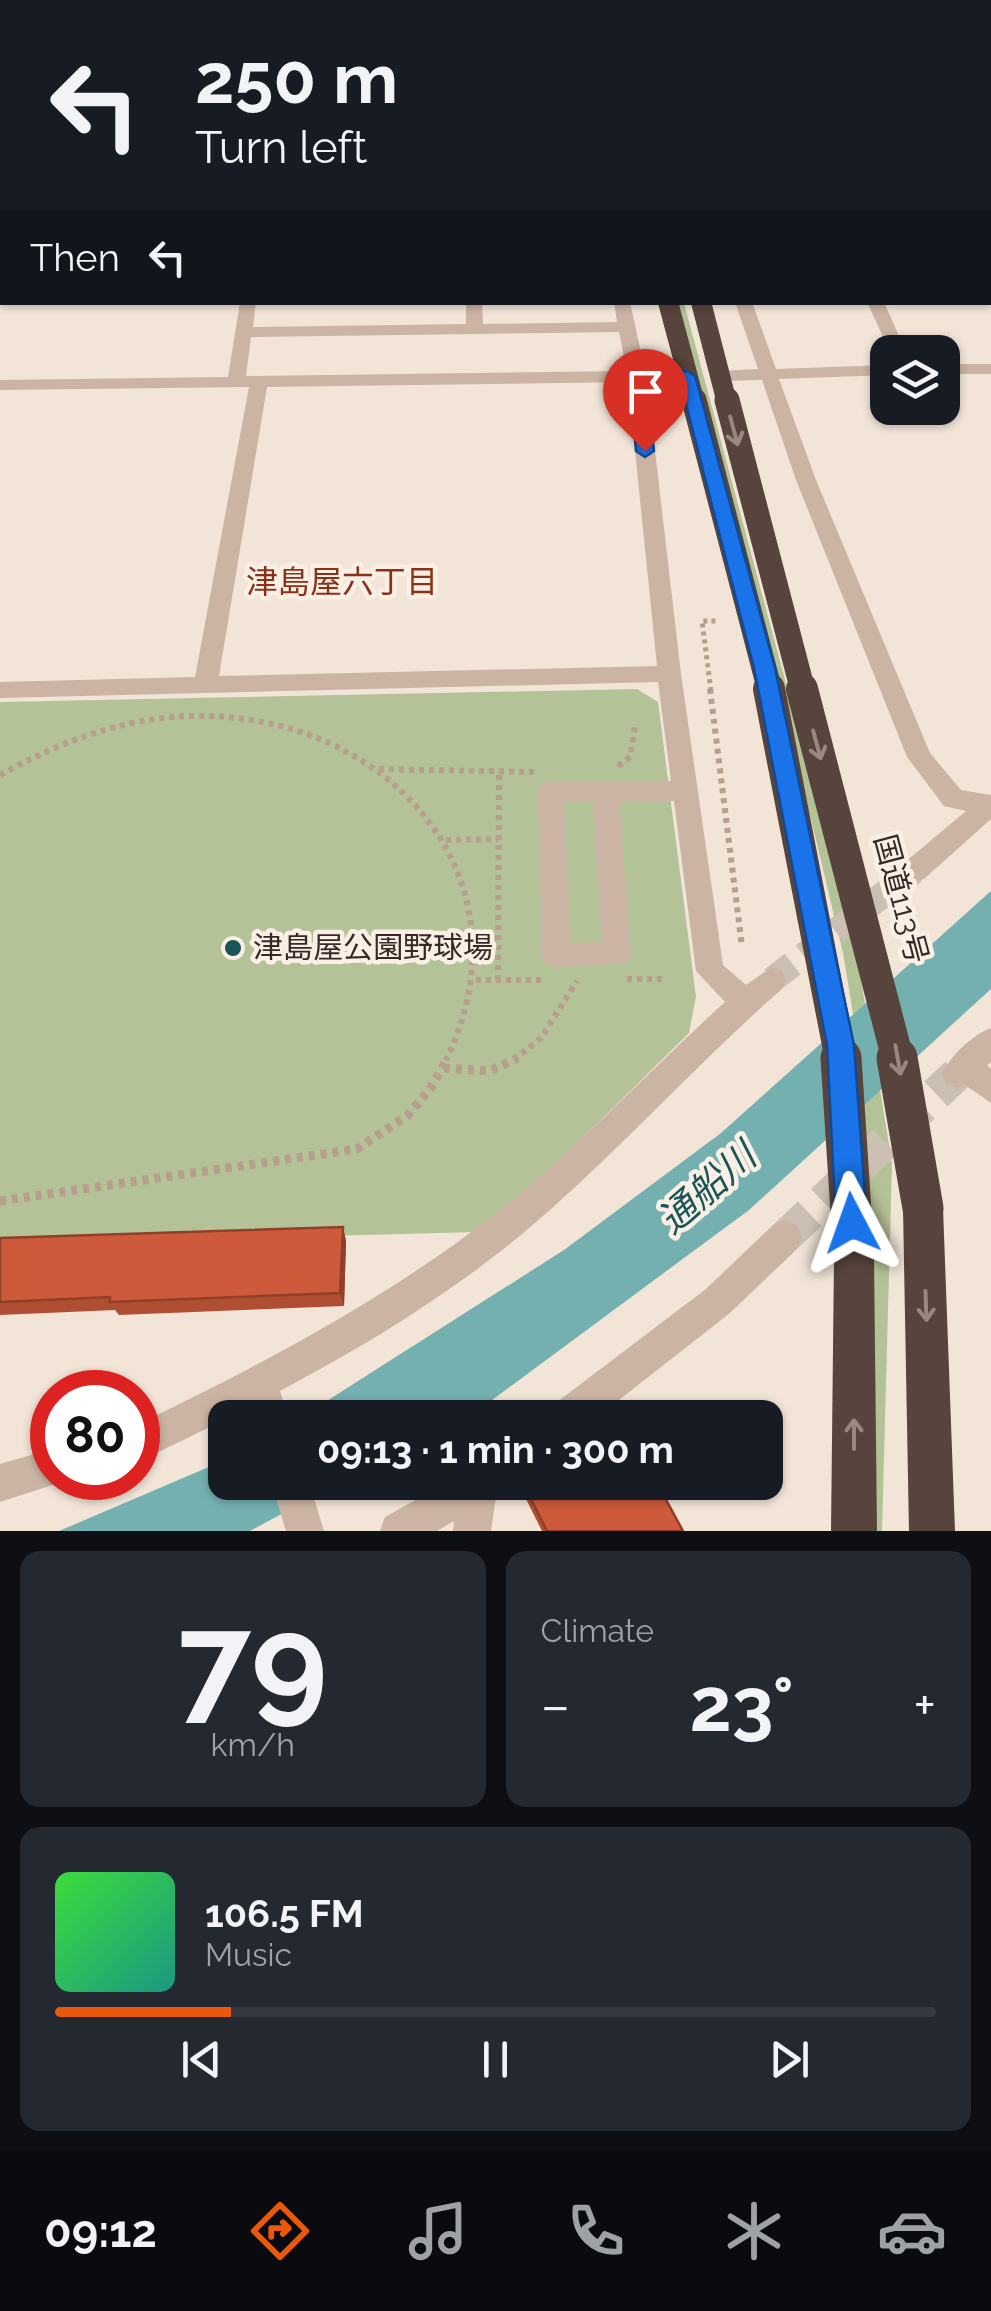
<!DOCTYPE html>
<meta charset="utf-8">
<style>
body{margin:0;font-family:Raleway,"Noto Sans JP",sans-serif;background:#242831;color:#f1f3f6;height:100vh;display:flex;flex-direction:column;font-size:38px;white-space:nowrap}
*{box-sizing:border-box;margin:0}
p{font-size:32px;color:#9ea1a6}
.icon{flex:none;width:55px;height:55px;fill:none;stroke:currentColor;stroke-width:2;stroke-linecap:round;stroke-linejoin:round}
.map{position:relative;height:1531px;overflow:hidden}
.sheet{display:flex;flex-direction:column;gap:20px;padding:20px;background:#0d0f14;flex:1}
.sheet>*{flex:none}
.guide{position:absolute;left:0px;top:0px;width:992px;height:305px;box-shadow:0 2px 8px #0004;background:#171b24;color:#f1f3f6;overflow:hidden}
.fabs{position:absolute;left:870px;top:335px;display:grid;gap:20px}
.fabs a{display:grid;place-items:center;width:90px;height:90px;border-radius:20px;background:#171b24;box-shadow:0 2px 8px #0004;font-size:50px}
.speed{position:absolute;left:30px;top:1370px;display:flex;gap:20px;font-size:50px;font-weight:700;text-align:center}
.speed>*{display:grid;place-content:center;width:130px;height:130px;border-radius:50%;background:#171b24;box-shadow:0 2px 8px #0004;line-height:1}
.speed .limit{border:15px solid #d22;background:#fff;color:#111}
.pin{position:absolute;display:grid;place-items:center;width:85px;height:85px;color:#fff;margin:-102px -42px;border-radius:50% 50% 50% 0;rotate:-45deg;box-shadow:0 0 10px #0007}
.pin .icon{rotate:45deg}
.me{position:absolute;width:110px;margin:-55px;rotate:356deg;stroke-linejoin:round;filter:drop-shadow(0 0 8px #0008)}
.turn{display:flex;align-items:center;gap:35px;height:210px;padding:0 30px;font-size:45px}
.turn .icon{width:130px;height:130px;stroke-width:2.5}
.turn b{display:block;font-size:70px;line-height:85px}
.then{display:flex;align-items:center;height:95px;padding:0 30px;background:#0003;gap:20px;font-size:38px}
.big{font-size:75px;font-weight:700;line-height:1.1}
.sheet .widget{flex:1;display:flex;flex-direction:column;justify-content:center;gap:15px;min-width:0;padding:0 35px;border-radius:20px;background:#242831}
.sheet .dial{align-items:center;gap:0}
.dial b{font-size:130px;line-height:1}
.song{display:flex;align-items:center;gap:30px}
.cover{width:120px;height:120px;border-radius:15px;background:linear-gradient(135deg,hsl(120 70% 55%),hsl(170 70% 35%))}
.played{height:10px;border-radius:5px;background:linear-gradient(90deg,#ea580c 20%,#363941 20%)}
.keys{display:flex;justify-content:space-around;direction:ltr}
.heat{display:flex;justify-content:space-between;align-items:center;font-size:55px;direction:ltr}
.sheet .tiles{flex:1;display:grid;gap:20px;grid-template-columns:1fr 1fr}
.widget:last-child{grid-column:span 2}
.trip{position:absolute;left:208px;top:1400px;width:575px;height:100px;border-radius:20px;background:#171b24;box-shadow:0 2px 8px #0004;font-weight:700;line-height:100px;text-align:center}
.tabs{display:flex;height:160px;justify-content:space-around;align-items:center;background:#090b0e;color:#9ea1a6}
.tabs .icon{width:70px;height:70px}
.tabs .active{color:#ea580c}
.tabs b{font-size:45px;color:#f1f3f6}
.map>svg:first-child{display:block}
.green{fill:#b4c297}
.water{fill:#75b0b1}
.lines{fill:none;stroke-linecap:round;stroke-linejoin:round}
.minor-tunnel-far1{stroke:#ccc0b4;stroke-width:26;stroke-dasharray:26 14;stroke-linecap:butt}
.minor-tunnel{stroke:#ccc0b4;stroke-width:34;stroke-dasharray:34 18;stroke-linecap:butt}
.path-far2{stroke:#b79e8d;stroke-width:5;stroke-dasharray:4 4;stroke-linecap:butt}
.path-far1{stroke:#b79e8d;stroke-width:6;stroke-dasharray:5 5;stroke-linecap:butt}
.path{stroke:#b79e8d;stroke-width:9;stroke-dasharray:6 6;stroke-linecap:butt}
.minor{fill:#cbb4a3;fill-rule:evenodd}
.highway{fill:#57443c;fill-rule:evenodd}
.highway-bridge-far3{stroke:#57443c;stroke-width:20}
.highway-bridge-far2{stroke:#57443c;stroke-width:25}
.highway-bridge-far1{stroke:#57443c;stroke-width:32}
.highway-bridge{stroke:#57443c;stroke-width:41}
.wall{fill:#b04e33}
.shaded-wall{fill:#904029}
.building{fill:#cd5b3b;stroke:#904029;stroke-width:2.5}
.oneway{stroke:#98887f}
.route{fill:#1a73e8;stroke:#114b97;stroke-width:2.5}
.poi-dot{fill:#195659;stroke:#faefe4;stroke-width:4}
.labels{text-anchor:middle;stroke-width:9;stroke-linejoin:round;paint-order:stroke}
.street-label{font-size:30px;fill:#352a26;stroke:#faefe4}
.poi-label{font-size:30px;fill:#352a26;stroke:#faefe4;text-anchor:start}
.neighbourhood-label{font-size:32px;fill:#89321a;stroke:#faefe4}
.near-water-label{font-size:38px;font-style:italic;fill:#195659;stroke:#faefe4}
</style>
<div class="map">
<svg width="991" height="1531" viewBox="0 0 991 1531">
<rect width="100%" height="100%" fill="#f2e5d8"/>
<g class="green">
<path d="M674,303h10l167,623 24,133 17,104 -10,368h-11l-14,-493 -14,-85 -48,-201z"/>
<path d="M637,689l21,13 38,295 -7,36 -154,152 -59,47 -476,13v-543z"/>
</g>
<g class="water">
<path d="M991,891v98l-242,221 -280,207 -169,1 264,-168 157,-117z"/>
<path d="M225,1460v22l114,1 -89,48h-191z"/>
</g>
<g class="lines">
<path class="minor-tunnel-far1" d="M772,980l142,-109"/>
<path class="minor-tunnel" d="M785,1237l172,-163"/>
<path class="path-far2" d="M711,691l-9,-70h15"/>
<g class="path-far1">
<path d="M710,689l32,258"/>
<path d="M618,766l12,-9 5,-30"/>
<path d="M379,769l158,3"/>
<path d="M0,775c63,-35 130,-60 203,-59 187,1 331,162 243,344"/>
<path d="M446,840l52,-1"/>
<path d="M627,979h36"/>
<path d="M476,980h69"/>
<path d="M498,980l1,-208"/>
<path d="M514,1060l27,-22 36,-57"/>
</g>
<g class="path">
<path d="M444,1068l45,3 29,-13"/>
<path d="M0,1201l357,-52 51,-34 22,-26 18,-31"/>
</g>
<g class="minor">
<path d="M458,0h12v2h-11z"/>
<path d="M928,0h12l2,2h-12z"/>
<rect x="0" y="48" width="2" height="8"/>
<rect x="990" y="50" width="1" height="8"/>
<rect x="990" y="68" width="1" height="9"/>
<rect x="990" y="159" width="1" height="8"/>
<rect x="0" y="167" width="2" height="8"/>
<rect x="990" y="252" width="1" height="12"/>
<path d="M240,302h16l-3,25 213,-3v-22h16l1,22 134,-2 -3,-20h16l15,69 48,1v8l-6,1 -40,1 34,292 42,291 23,20 26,-18 10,4 4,9 -4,9c-80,70 -151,149 -231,220 -81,73 -175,131 -271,182l8,27h-36l-3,-10 -111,54v-38c123,-59 244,-123 352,-206 84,-65 156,-145 235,-216l-29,-31 -22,-170h-55l12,153 -4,9 -71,4 -10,-3 -4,-9 -4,-164 4,-7 9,-3h120l-13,-99 -658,16v-16l195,-5 54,-290 -249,3v-10l228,-3zM619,332l8,39 -381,5 5,-39zM628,382l29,284 -438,10 48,-289zM564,801h29l9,141 -32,1z"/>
<path d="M735,302h17l24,67 112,-4v10l-109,4 37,101 114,273 31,37 30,5v24l-67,60 -10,3 -10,-3 -3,-8 3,-8 62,-52 -22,-5 -37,-49 -111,-277 -34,-100 -42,1 -9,-5 9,-5 38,-2z"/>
<path d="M867,302h17l22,50h-16z"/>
<rect x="942" y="364" width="49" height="10"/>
<path d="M991,1028v34l-4,3 4,4v34l-26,-18 -8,3 -11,-4 -4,-10c8,-18 30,-39 49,-46z"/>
<path d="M785,1220l12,5 5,12 -5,12 -67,64 -134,105h-48l5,-13 153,-116 67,-64z"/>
<path d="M52,1449v29h15l-2,3 -65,21v-38z"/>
<path d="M271,1482h38l15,49h-38z"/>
<path d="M448,1482h57l-9,15 -5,34h-38l1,-10 -17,10h-57l5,-14z"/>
</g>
<g class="highway">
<path d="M588,0h14l1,2h-13z"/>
<path d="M923,1188l14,6 6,14 12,323h-46l-6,-323 6,-14z"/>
<path d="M854,1238l14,6 6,14 3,273h-46l3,-273 6,-14z"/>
</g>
<g class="highway-bridge-far3">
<path d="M668,302l27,101"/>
<path d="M701,302l26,101"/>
</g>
<g class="highway-bridge-far2">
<path d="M694,400l76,291"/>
<path d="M727,400l76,291"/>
</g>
<g class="highway-bridge-far1">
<path d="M769,689l72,371"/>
<path d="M802,689l96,371"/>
</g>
<g class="highway-bridge">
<path d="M841,1058l13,200"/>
<path d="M897,1058l26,150"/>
</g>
</g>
<g class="wall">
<path d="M8,0h452v2h-454z"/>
<path d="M2,8v38h-2v-34z"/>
<path d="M343,1227l3,14 -2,65 -225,9 -4,-5 -115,5v-77z"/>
<path d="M525,1487l127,3 31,41h-141l-18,-36z"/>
</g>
<path class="shaded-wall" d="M343,1227l3,14 -2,65 -4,-13z"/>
<g class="building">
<path d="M8,0h284v2h-286z"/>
<path d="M2,8v18h-2v-14z"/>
<path d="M343,1227l-3,66 -230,9v-5l-110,5v-64z"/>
<path d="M531,1482h116l5,8 6,-5 25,46h-136l-22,-44z"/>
</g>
<defs><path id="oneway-shaft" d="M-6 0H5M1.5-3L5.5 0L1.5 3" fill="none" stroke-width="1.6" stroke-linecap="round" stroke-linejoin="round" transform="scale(2.5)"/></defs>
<g class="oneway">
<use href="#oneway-shaft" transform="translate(734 431) rotate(75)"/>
<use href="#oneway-shaft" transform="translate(817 745) rotate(75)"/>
<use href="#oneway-shaft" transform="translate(898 1060) rotate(80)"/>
<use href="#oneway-shaft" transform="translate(926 1306) rotate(88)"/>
<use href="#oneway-shaft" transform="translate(854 1434) rotate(-90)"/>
</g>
<path class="route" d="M687,371l8,5 80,292 79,377 13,178 -5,11 -10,4 -11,-4 -5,-11 -9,-178 -73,-377 -74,-287 -34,1 8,69 -9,6 -9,-6 -7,-74 8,-5z"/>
<circle class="poi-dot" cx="233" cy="948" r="10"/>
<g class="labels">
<g class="street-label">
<text transform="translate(901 899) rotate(75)" y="10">国道113号</text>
</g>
<g class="poi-label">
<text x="253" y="958">津島屋公園野球場</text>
</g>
<g class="neighbourhood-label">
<text x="342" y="593">津島屋六丁目</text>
</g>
<g class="near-water-label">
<text transform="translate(707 1188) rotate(-41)" y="13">通船川</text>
</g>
</g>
</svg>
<div class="fabs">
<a><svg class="icon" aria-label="layers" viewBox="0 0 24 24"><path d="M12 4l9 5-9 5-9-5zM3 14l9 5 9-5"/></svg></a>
</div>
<div class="speed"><div class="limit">80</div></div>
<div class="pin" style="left:645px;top:451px;background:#d93025"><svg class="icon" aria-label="arrive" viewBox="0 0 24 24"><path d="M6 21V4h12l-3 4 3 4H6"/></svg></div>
<svg class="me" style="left:852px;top:1223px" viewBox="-20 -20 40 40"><path d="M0-17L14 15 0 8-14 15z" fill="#1a73e8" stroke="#fff" stroke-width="4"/></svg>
<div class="trip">09:13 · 1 min · 300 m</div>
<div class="guide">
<div class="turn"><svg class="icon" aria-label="left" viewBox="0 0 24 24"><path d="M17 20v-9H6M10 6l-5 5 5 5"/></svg><div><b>250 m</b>Turn left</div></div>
<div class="then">Then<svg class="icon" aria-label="left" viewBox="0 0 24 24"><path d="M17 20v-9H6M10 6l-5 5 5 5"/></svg></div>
</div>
</div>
<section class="sheet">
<div class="tiles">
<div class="widget dial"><b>79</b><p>km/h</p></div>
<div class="widget"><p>Climate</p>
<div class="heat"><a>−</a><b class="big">23°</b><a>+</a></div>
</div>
<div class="widget">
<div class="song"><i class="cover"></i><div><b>106.5 FM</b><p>Music</p></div></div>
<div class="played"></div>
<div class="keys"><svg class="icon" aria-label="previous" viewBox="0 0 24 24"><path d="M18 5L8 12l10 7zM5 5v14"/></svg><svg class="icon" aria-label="pause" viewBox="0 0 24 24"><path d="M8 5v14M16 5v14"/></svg><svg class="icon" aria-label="next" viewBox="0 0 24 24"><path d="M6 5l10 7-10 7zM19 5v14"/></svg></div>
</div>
</div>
</section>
<nav class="tabs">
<b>09:12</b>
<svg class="icon active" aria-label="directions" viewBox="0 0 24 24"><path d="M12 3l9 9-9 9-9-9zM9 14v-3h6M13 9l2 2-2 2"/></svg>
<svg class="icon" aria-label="music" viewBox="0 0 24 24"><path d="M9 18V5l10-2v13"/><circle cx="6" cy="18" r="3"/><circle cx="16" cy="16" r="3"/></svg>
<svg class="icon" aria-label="phone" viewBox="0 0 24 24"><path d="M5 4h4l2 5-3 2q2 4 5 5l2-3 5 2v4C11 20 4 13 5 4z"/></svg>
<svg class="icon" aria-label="climate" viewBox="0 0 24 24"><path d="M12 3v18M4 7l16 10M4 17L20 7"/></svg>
<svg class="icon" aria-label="car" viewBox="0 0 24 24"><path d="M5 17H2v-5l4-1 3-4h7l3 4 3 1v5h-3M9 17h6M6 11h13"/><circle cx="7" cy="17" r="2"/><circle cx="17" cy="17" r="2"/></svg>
</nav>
